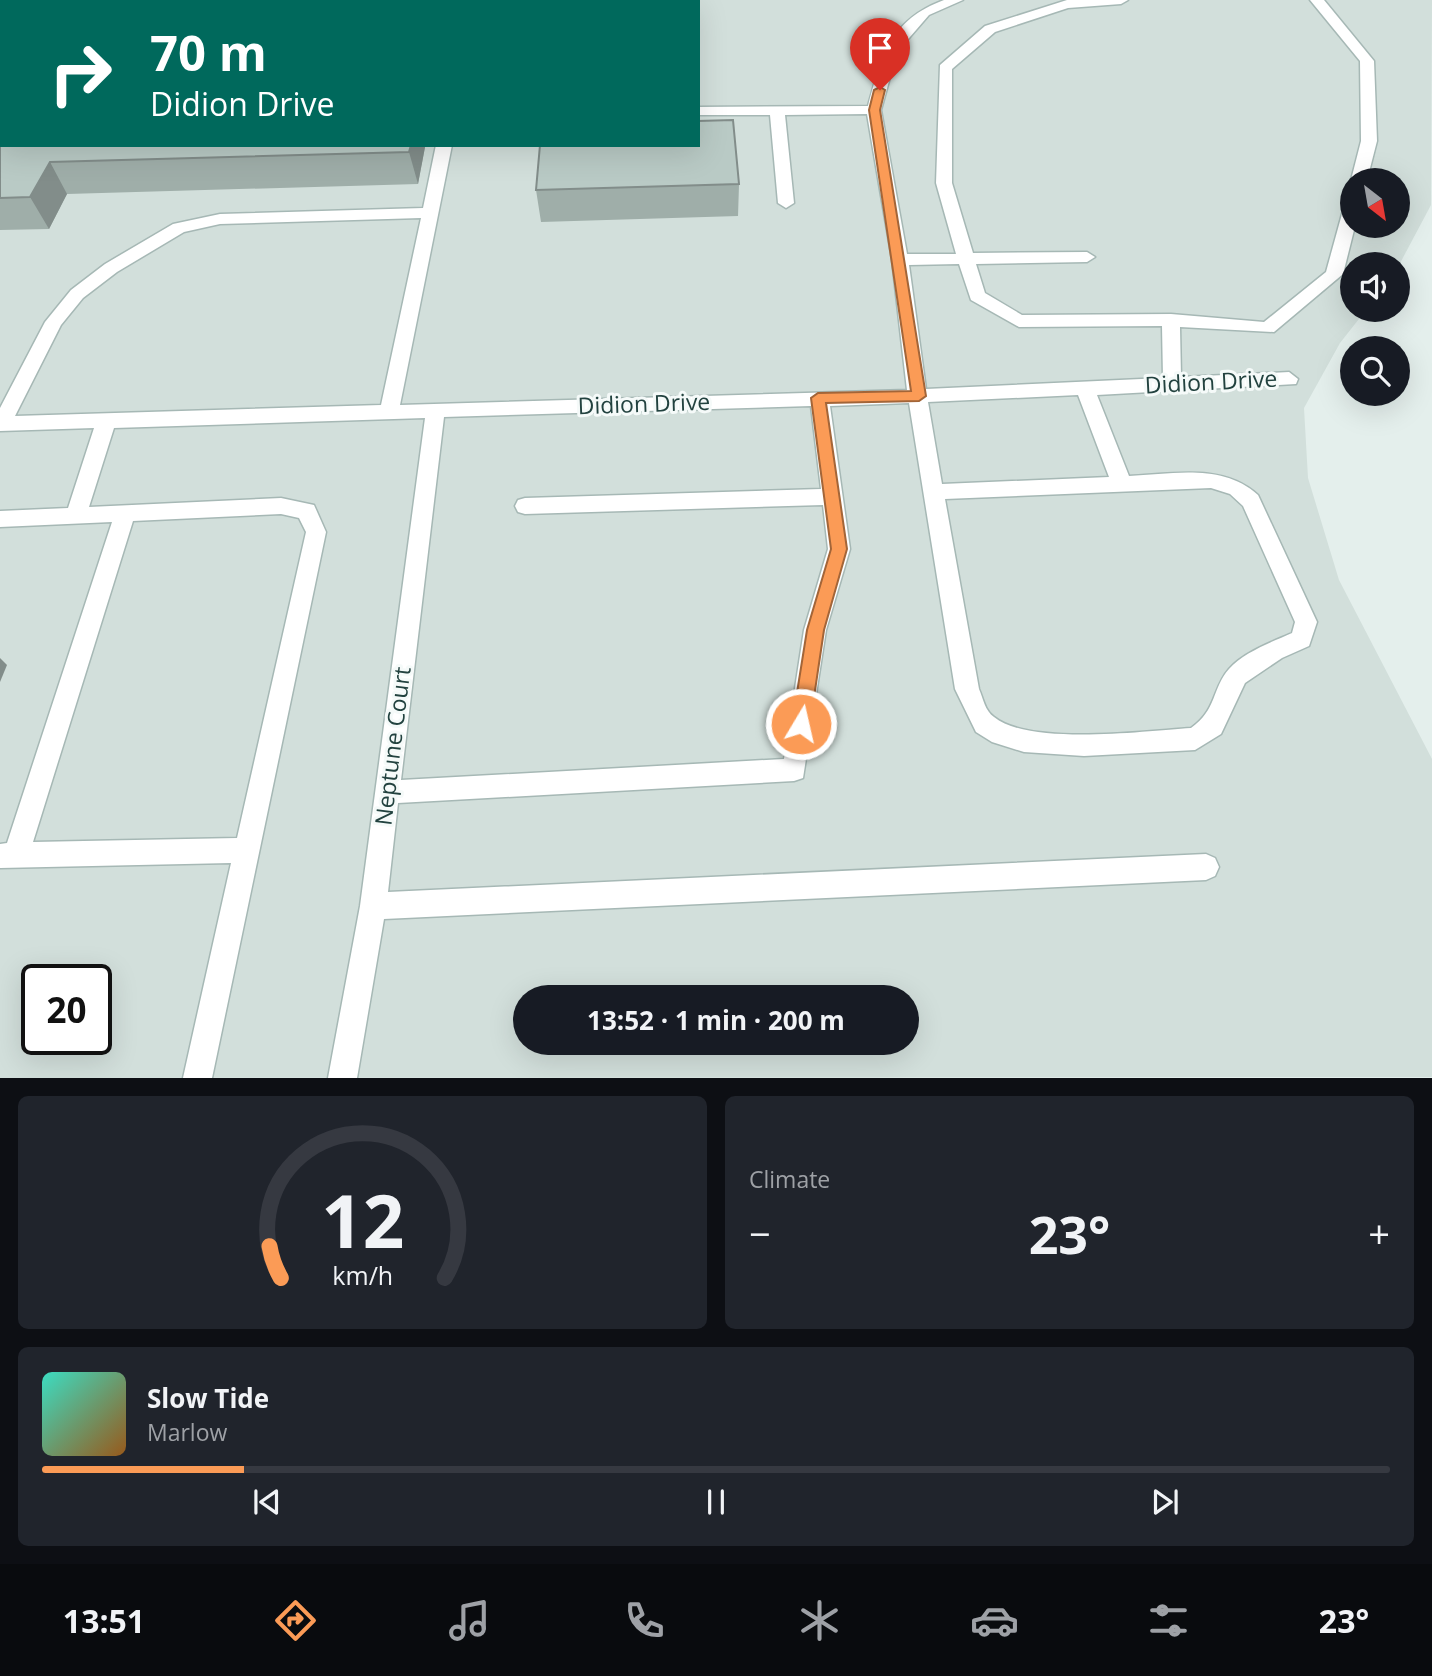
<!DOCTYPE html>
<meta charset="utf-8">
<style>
body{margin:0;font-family:"Open Sans",sans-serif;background:#20242c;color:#f1f3f6;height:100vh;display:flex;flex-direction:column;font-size:26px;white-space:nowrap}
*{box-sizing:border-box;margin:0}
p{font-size:23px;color:#9ea1a6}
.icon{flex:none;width:38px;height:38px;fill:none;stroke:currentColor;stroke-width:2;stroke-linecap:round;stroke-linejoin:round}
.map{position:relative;height:1078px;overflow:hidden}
.drawer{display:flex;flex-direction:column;gap:18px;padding:18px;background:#0d0f14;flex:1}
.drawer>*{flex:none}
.guide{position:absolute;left:0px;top:0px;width:700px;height:147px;box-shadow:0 7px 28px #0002;background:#00695c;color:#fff;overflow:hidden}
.needle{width:46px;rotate:149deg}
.tools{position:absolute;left:1340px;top:168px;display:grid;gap:14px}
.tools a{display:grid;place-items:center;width:70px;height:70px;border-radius:50%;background:#171b24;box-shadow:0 7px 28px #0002;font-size:35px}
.speed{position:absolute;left:21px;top:964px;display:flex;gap:14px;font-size:35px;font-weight:700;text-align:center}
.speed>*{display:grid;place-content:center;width:91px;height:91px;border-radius:50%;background:#171b24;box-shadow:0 7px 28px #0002;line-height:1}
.speed .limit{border:4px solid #111;border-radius:10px;background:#fff;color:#111}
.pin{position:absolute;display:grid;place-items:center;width:60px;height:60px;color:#fff;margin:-72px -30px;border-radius:50% 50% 50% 0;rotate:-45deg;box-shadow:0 0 7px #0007}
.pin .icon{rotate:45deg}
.me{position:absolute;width:77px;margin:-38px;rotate:9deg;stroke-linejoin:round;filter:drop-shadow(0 0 5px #0008)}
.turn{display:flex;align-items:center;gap:24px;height:147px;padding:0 35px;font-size:32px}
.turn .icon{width:91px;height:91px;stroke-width:2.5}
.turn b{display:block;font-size:49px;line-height:60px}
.big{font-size:52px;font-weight:700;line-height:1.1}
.drawer .widget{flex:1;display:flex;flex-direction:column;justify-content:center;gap:10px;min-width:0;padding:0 24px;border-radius:10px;background:#20242c}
.drawer .dial{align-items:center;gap:0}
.dial svg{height:182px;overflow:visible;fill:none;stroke:#363941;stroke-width:7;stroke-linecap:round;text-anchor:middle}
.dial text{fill:#f1f3f6;stroke:none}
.song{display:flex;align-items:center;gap:21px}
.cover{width:84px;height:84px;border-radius:10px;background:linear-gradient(135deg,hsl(170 70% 55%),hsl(30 70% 35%))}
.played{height:7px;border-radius:4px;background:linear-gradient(90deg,#fb9b56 15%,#363941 15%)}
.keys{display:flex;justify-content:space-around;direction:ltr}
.heat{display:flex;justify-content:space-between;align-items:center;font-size:38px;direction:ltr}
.drawer .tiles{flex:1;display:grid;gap:18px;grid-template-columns:1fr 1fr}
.widget:last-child{grid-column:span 2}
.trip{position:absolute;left:513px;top:985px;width:406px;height:70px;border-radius:35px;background:#171b24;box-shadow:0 7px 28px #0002;font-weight:700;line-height:70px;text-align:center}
.tab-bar{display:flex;height:112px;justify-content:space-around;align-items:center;background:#090b0e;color:#9ea1a6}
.tab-bar .icon{width:49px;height:49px}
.tab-bar .current{color:#fb9b56}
.tab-bar b{font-size:32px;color:#f1f3f6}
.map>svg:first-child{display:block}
.built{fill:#d2dfdb;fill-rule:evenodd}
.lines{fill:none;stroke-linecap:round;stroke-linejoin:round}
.minor-casing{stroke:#a6b8b5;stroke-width:3}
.minor{fill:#fff;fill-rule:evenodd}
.wall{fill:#9faea9}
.shaded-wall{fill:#828d8a}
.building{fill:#b9cac5;stroke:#828d8a;stroke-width:2}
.route{fill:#fb9b56;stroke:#a36538;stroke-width:2}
.labels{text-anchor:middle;stroke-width:6;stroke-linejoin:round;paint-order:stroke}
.street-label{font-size:23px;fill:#22423f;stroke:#f5faf9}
</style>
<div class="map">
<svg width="1432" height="1078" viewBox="0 0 1432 1078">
<rect width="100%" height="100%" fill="#e4efec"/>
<path class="built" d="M0,0h1432l-1,205 -33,62 -45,-3v46h13l-26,33 -36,65 4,70 31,102 93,179v318l-1432,1zM2,2h696v143h-696zM1353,180h45v46h-45zM37,980h59v60h-59zM525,998h381v45h-381z"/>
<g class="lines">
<defs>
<g id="minor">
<path d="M124,0h14l-14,2z"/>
<path d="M306,0h58l-59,2z"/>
<path d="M429,0h18l1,2h-17z"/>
<rect x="538" y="0" width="14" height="2"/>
<path d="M944,0h19l-34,15 -32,37 -16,58 26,144h49l-20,-71 4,-118 45,-39 82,-26h61l-7,4 -53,4 -73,24 -43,37v114l21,70 114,-1 8,5 -8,5 -111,2 9,29 37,22 149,-1 93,8 62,-50 19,-69 8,-5 2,28 -12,48 -69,58 -94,-5 1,50 108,-5 9,7 -2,5 -199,11 32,81c44,-2 94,-13 129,19l59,127 -8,24 -27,12 -37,25 -24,51 -26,16 -111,6 -60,-4 -32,-10 -16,-10 -21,-43 -46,-286 -79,3 20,143 -24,81 -23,148 -9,3 -396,22 -10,89 818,-38 9,4 4,9 -4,9 -9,4 -822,39 -27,159h-29l32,-172 65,-488 -311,10 -25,79 192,-9 33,7 12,27 -114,546h-29l48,-215 -231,5v-24l7,-1 105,-321 -112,5v-16l68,-3 26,-80 -94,3v-23l45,-86 26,-32 34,-26 68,-40 47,-10 203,-6 13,-63h16l-52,260 507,-15 -15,-130 -25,-146 -82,1 9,88 -8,5 -8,-5 -8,-88h-72v-8l170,-1c14,-51 22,-86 76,-106zM421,218l-40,187 -366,11 46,-91 22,-27 34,-26 67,-40 36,-8zM959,264l12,36 48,27 143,-1 1,52 -237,11 -17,-124zM1078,395l31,82 -167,7 -14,-82zM811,406l10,83 -296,9 -7,2 -3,6 3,6 7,2 298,-9 5,44 -24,81 -20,129 -383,21 43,-363zM1211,488l19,6 13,12 52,116 -3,11c-20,9 -48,19 -63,36 -17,19 -12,41 -38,59 -47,3 -161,18 -197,-11 -9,-6 -11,-19 -15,-28l-34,-190zM281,514l18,4 7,14 -69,306 -204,4 100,-321z"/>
<path d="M1310,0h14l50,61 3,80 -10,39h-16l10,-39 -1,-80z"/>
<path d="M0,117h2l-2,11z"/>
</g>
</defs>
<use href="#minor" class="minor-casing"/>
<use href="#minor" class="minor"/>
</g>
<g class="wall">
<path d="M0,134l2,11h423v2l-7,37 -351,10 -18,35 -49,1z"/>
<path d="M739,184l-1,32 -197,6 -5,-32z"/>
</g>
<g class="shaded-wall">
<path d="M411,145h14v2l-7,37 -9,-32z"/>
<path d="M50,162l17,32 -18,35 -19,-32z"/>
<path d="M0,658l7,7 -7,17z"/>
</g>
<g class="building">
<path d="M302,1v1h-52z"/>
<path d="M733,120l6,64 -203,6 4,-45h158v-24z"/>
<path d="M2,131v14h409l-2,7 -359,10 -20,35 -30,1v-64z"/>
</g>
<path class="route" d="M880,87l5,3 -5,20 46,286 -7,5 -93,2 21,146 -23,81 -14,94 -2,5 -7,3 -6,-3 -3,-5 15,-94 24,-81 -20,-151 7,-5 93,-2 -42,-281 5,-20z"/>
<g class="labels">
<g class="street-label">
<text transform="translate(1211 382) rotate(-3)" y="8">Didion Drive</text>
<text transform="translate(644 404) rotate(-2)" y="8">Didion Drive</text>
<text transform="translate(393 746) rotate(-83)" y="8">Neptune Court</text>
</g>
</g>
</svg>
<div class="tools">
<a><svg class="needle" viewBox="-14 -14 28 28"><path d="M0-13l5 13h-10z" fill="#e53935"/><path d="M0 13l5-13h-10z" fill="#9ea1a6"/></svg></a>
<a><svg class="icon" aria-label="sound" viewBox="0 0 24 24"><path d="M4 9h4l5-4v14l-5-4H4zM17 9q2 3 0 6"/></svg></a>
<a><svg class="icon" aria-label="search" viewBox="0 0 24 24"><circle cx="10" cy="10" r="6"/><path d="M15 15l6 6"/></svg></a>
</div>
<div class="speed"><div class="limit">20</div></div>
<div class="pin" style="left:880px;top:90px;background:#d93025"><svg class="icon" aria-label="arrive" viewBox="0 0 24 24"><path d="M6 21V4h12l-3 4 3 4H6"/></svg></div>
<svg class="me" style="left:801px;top:724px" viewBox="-20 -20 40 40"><circle r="17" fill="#fb9b56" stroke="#fff" stroke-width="3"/><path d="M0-11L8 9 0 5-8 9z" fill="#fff"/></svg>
<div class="trip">13:52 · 1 min · 200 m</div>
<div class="guide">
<div class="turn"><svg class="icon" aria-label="right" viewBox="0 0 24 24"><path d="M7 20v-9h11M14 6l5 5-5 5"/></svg><div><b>70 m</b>Didion Drive</div></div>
</div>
</div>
<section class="drawer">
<div class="tiles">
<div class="widget dial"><svg viewBox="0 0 100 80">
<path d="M14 69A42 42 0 1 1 86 69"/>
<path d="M14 69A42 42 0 0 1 9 55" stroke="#fb9b56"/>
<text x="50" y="56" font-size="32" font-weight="700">12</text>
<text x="50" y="72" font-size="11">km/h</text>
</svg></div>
<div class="widget"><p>Climate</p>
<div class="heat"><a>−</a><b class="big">23°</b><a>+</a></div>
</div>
<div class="widget">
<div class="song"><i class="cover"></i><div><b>Slow Tide</b><p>Marlow</p></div></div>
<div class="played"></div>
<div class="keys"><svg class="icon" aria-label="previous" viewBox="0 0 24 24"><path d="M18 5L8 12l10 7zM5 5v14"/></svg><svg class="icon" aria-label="pause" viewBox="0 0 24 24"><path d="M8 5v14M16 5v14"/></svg><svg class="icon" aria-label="next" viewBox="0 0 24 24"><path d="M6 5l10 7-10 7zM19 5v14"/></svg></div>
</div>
</div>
</section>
<nav class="tab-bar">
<b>13:51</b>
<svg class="icon current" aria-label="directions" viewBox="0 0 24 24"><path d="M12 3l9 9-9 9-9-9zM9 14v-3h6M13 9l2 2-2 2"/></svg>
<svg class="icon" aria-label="music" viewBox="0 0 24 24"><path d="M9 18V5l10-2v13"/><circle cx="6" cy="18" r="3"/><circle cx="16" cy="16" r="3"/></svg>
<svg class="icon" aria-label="phone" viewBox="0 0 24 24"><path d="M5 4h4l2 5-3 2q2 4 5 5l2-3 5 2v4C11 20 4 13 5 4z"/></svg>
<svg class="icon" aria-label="climate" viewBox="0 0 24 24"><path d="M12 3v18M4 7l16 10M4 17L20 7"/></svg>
<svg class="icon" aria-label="car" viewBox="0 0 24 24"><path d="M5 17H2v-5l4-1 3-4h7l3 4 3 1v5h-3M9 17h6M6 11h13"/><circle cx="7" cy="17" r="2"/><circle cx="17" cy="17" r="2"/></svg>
<svg class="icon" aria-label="filters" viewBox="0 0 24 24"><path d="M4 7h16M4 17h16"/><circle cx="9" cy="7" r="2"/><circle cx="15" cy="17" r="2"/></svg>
<b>23°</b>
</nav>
